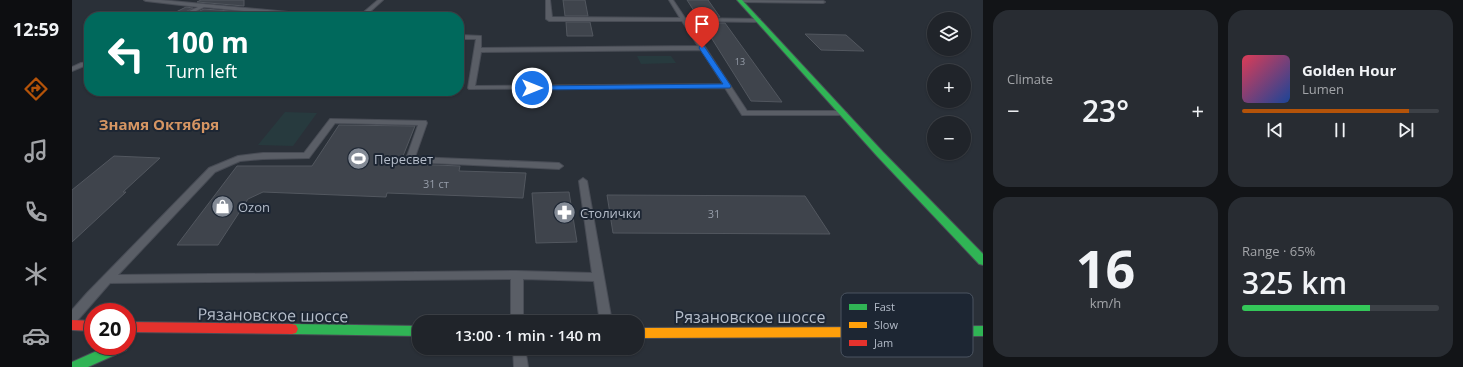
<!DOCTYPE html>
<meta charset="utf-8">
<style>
body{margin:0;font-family:"Open Sans",sans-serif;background:#282c32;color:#f1f3f6;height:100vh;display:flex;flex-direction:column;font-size:15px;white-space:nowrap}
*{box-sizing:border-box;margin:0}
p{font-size:13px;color:#a2a4a8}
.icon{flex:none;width:22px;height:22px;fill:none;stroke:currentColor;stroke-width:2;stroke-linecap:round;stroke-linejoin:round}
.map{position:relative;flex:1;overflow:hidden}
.sheet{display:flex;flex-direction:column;gap:10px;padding:10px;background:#121417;width:480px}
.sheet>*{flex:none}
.banner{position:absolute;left:12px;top:12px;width:380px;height:84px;border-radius:16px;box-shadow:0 1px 3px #0004,0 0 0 1px #3d4147;background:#00695c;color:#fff;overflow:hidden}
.tools{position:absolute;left:855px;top:12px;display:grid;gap:8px}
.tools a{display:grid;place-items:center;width:44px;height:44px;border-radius:50%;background:#20242a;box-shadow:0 1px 3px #0004,0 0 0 1px #3d4147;font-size:20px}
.speed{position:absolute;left:12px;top:303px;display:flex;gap:8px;font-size:20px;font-weight:700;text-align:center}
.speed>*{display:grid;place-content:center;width:52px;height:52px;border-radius:50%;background:#20242a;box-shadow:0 1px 3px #0004,0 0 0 1px #3d4147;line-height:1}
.speed .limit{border:6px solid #d22;background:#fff;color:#111}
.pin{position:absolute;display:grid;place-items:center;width:34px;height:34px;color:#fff;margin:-41px -17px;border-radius:50% 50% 50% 0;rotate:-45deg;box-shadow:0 0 4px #0007}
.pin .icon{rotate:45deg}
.me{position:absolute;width:44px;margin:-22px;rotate:90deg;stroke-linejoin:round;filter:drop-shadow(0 0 3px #0008)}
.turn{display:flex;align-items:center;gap:14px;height:84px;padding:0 16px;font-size:18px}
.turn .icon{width:52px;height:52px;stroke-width:2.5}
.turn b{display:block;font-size:28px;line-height:34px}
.big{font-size:30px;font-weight:600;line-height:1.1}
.sheet .tile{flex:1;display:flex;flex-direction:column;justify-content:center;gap:6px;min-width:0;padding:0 14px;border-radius:16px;background:#282c32}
.sheet .dial{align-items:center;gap:0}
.dial b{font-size:52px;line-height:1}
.song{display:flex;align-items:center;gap:12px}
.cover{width:48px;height:48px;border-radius:6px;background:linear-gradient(135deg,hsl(350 70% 55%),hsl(220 70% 35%))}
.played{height:4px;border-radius:2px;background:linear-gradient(90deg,#b45309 85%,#3d4147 85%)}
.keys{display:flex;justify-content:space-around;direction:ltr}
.heat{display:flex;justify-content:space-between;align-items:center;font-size:22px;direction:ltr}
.charge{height:6px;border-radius:3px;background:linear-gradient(90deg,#34c759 65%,#3d4147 0)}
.sheet .tiles{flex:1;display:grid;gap:10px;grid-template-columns:repeat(2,1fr)}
.trip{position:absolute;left:340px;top:315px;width:232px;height:40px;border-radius:16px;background:#20242a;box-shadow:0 1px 3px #0004,0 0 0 1px #3d4147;font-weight:600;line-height:40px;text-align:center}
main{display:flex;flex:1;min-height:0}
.tab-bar{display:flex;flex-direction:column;width:72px;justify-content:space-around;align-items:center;background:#0d0e11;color:#a2a4a8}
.tab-bar .icon{width:28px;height:28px}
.tab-bar .current{color:#b45309}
.tab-bar b{font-size:18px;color:#f1f3f6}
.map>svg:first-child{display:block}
.green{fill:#273a3e}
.building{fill:#3f444c;stroke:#52575f}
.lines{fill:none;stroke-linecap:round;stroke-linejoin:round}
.lane-casing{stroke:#484c55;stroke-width:2}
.fast-casing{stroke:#484c55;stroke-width:2}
.slow-casing{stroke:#484c55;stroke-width:2}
.jam-casing{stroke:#484c55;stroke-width:2}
.lane{fill:#5a5e66;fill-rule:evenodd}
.fast{fill:#30b455;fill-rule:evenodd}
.slow{fill:#ff9f0a;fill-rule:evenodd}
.jam{fill:#e5322d;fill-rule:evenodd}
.route{fill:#1a73e8;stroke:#114b97}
.labels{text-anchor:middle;stroke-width:4;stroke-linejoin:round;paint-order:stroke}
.far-number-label{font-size:9px;fill:#979eaa}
.number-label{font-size:11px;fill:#979eaa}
.poi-label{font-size:13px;fill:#b4bcc9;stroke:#1d2633;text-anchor:start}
.quarter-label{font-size:15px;font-weight:bold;fill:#d59563;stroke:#1d2633}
.near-street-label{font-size:16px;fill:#b4bcc9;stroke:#1d2633}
.key{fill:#1d2633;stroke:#4a5360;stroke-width:1}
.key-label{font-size:11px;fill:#b4bcc9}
</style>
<main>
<nav class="tab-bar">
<b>12:59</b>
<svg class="icon current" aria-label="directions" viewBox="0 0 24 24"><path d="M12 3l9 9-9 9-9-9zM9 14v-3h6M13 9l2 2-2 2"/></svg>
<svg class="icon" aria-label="music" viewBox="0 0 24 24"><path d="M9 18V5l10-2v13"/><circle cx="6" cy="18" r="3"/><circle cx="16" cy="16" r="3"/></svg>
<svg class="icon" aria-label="phone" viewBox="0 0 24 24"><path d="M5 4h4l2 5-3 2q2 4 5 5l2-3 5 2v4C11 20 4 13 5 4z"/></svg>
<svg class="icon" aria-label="climate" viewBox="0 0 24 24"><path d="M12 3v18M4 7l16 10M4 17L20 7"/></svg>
<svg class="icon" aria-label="car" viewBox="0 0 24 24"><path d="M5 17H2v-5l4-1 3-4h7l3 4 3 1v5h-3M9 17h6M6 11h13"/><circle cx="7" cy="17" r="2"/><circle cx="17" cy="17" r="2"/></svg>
</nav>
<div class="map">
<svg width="911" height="367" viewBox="0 0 911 367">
<rect width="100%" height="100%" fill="#2a3038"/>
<g class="green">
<path d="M565,56h34l5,7 -35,1z"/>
<path d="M213,112l32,1 -24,33 -35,-1z"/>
</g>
<g class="building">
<path d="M129,0h43v6l-47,-4z"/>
<path d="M491,0h22l3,16h-23z"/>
<path d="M615,0h21l12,17h-22z"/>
<path d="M114,7l7,1 -17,9h-10z"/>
<path d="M132,9l39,3v5h-56z"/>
<path d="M494,22h24l3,14h-26z"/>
<path d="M630,23h23l57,79 -31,-1z"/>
<path d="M733,34l41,1 18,16 -43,-1z"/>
<path d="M267,125l76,1 -14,35 6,1 3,2 50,2 -1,5 67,2 -3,25 -136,-5 -1,4 -123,-5 -15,7 -30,46h-41l60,-79h75z"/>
<path d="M42,156l46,2 -37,34h3l-54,50v-52z"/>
<path d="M497,192l8,50 -41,1 -4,-50z"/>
<path d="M535,195l198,1 25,38 -217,-1z"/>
</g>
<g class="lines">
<defs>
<g id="lane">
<path d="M72,0h17l159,15 3,2h-19l-100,-10 -20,10h-7l21,-10 -52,-6z"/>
<path d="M306,0h5l-19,17h-6z"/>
<path d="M474,0h4l2,17 128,1 -11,-18h4l12,18 75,1v2l-2,1 -70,-1 59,90h96l4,2 -4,2h-101l-17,-27 -256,1 -1,-1 8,-49h-17v-4l22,1v12l217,-2 -16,-25h-133l-3,-2zM629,50l22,34 -248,2 6,-34z"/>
<path d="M667,0l84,1 2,1 -2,1 -82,-1h-2z"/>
<path d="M17,62v4h-5l-12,5v-4l9,-4z"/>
<path d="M258,119l96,2 1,2 -12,34 144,6 4,3 -4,3 -149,-7 -4,-3 12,-34 -83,-2 -26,35 -46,1 -23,2 -25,11 -97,103 399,-4 75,2 -13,-92 4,-3 4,3 25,141h-12l-6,-41 -71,-2v43h-12v-43l-401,4 -34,39 -4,1v-13l15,-17 122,-125 29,-12 25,-3h41z"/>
<path d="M441,348h12l3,19h-14z"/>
</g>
<g id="fast">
<path d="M665,0h5l141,152 100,102v11l-4,-1 -102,-108z"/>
<path d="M220,324l127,2v10l-127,-2 -4,-1 -2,-4 2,-4z"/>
<path d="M911,326v10l-105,1 -4,-1 -2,-4 2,-4 4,-1z"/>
<path d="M55,343l1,3 -2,4 -38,17h-16v-5l36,-16h19z"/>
</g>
<path id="slow" d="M806,327l4,1 2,4 -2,4 -4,1 -241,1v-10z"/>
<g id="jam">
<path d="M0,320l21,1v10l-21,-1z"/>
<path d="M55,322l165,2 4,1 2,4 -2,4 -4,1 -165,-2z"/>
</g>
</defs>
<use href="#lane" class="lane-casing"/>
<use href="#fast" class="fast-casing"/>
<use href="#slow" class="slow-casing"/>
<use href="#jam" class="jam-casing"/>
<use href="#lane" class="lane"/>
<use href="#fast" class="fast"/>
<use href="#slow" class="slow"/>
<use href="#jam" class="jam"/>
</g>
<path class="route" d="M628,46h4l27,40 -1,2 -198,2 -4,-2 4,-2 191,-2 -24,-36z"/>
<defs>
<symbol id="stadium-disc" viewBox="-11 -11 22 22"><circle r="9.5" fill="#848b96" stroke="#1d2633"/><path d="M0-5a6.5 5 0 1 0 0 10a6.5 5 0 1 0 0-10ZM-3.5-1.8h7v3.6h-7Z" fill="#fff"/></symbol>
<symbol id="shop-disc" viewBox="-11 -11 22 22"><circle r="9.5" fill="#848b96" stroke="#1d2633"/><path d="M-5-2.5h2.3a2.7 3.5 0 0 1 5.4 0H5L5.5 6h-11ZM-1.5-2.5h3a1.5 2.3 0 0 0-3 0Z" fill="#fff"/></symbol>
<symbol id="pharmacy-disc" viewBox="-11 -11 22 22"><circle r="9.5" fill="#848b96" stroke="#1d2633"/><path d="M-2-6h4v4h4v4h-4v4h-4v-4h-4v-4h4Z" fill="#fff"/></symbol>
</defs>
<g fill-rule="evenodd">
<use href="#stadium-disc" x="274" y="146" width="25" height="25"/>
<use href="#shop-disc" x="138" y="194" width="25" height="25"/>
<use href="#pharmacy-disc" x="480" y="200" width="25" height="25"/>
</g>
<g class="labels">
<g class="far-number-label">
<text x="668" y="65">13</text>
</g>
<g class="number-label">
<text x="364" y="188">31 ст</text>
<text x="642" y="218">31</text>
</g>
<g class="poi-label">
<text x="302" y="164">Пересвет</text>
<text x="166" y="212">Ozon</text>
<text x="508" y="218">Столички</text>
</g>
<g class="quarter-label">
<text x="87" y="130">Знамя Октября</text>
</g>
<g class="near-street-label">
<text transform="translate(201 315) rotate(1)" y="6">Рязановское шоссе</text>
<text x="678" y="323">Рязановское шоссе</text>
</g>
</g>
<rect x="769" y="293" width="132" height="64" rx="6" class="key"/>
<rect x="777" y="304" width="18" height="6" fill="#30b455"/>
<rect x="777" y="322" width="18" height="6" fill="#ff9f0a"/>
<rect x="777" y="340" width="18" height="6" fill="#e5322d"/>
<g class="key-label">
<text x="802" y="311">Fast</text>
<text x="802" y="329">Slow</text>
<text x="802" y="347">Jam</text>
</g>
</svg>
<div class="tools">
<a><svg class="icon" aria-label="layers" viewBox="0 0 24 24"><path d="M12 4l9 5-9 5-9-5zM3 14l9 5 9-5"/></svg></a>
<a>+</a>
<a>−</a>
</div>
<div class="speed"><div class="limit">20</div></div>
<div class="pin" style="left:630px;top:48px;background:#d93025"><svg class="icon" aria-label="arrive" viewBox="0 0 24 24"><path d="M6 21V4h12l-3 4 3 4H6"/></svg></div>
<svg class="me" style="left:460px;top:88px" viewBox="-20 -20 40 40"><circle r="17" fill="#1a73e8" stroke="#fff" stroke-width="3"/><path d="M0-11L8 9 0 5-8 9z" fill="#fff"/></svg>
<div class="trip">13:00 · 1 min · 140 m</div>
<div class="banner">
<div class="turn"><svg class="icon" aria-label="left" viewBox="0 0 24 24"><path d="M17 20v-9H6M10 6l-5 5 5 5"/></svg><div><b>100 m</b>Turn left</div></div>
</div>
</div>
<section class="sheet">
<div class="tiles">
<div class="tile"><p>Climate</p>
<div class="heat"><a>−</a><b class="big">23°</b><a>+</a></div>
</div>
<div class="tile">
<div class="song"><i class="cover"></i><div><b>Golden Hour</b><p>Lumen</p></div></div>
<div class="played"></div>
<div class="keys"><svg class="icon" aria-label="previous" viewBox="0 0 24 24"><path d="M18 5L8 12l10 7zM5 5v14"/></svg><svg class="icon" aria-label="pause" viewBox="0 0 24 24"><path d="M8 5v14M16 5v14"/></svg><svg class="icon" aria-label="next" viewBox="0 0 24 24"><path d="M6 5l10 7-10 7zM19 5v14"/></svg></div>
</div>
<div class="tile dial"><b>16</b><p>km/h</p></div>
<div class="tile"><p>Range · 65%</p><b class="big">325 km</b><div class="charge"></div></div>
</div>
</section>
</main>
